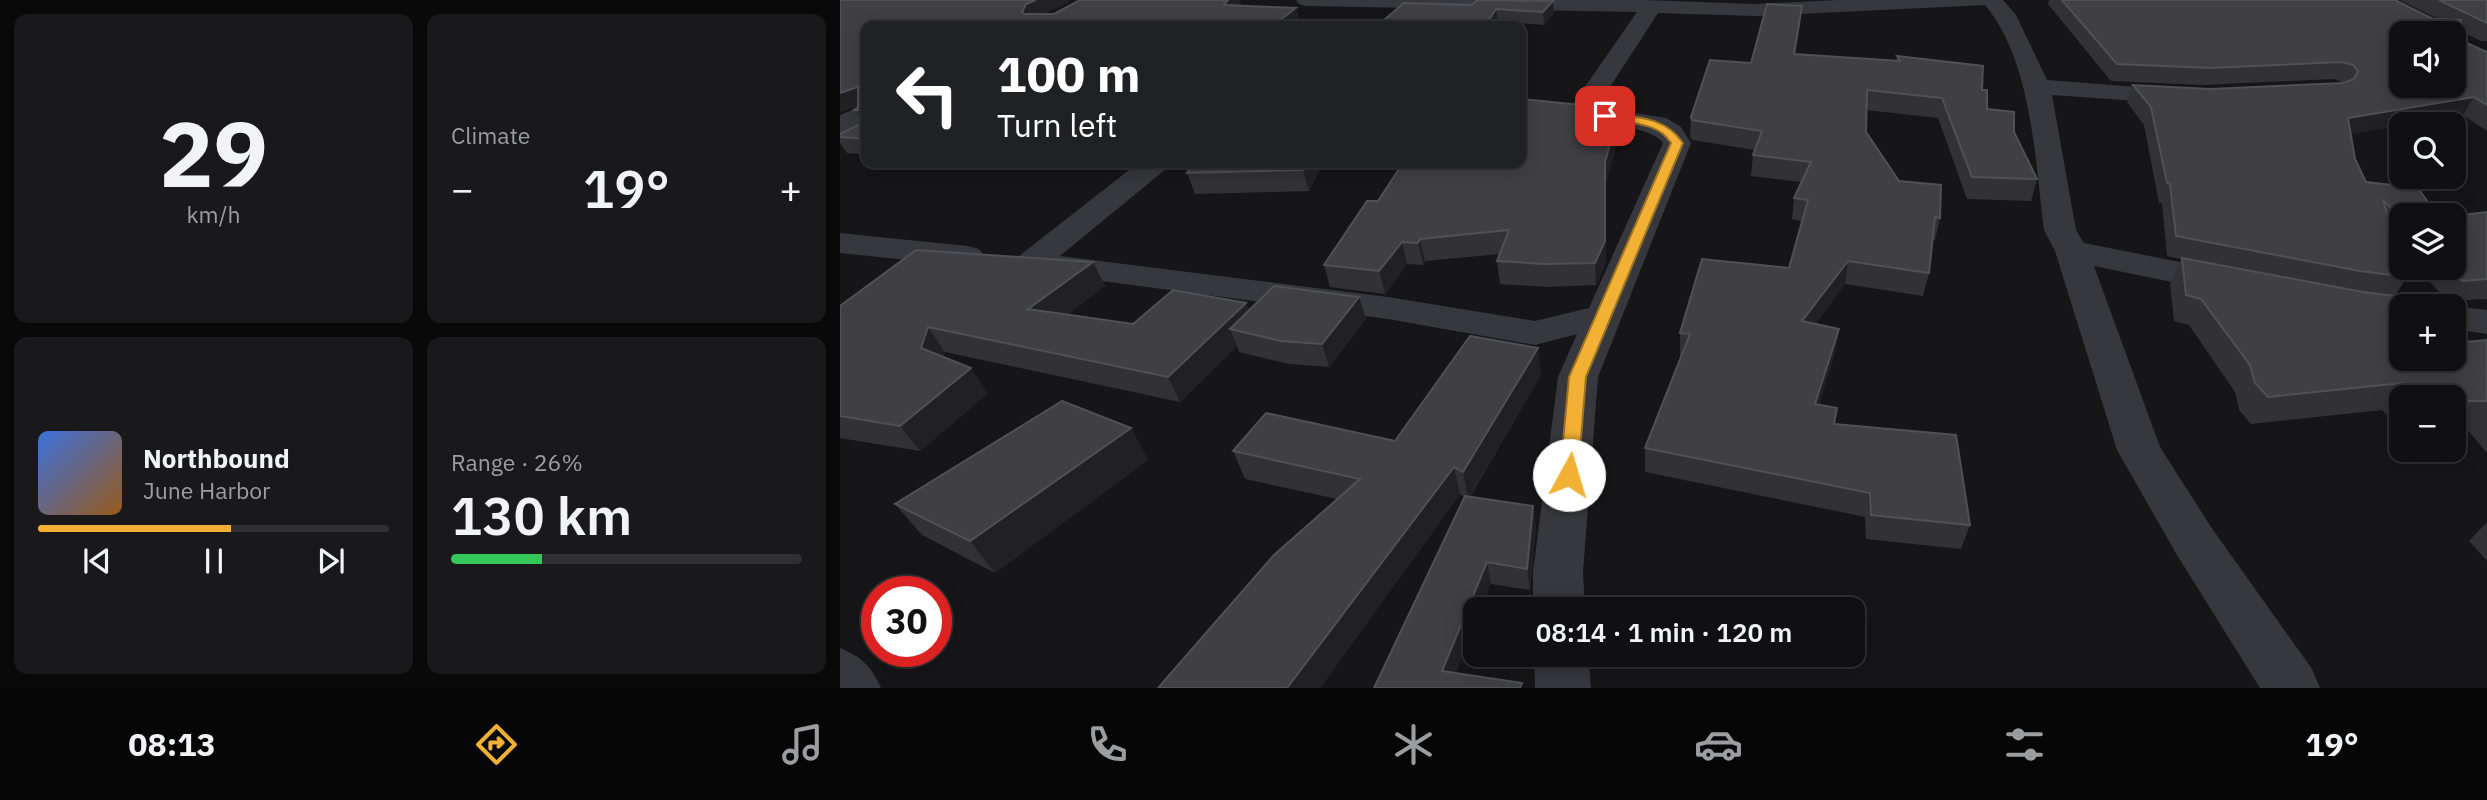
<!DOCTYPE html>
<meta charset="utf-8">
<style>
body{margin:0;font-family:"IBM Plex Sans",sans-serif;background:#19191b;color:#f1f3f6;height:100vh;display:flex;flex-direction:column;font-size:26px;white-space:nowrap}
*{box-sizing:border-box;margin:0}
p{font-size:23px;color:#9c9d9f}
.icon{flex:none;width:38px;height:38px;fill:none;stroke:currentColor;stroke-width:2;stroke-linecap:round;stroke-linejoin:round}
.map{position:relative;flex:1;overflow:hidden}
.details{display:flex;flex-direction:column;gap:14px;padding:14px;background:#09090a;width:840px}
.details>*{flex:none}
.guide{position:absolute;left:21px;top:21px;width:665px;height:147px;border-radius:14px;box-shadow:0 4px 18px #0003,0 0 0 2px #303032;background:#202124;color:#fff;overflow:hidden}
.fabs{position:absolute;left:1549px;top:21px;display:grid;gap:14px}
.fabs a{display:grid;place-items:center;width:77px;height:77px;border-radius:14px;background:#101012;box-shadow:0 4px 18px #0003,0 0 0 2px #303032;font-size:35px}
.speed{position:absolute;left:21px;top:576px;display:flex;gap:14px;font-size:35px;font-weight:700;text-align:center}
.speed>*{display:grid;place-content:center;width:91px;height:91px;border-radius:50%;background:#101012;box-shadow:0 4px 18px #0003,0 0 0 2px #303032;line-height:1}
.speed .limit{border:10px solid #d22;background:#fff;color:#111}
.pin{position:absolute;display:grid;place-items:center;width:60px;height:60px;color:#fff;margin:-30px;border-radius:14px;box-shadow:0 4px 10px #0006}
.me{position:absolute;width:77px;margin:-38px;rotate:6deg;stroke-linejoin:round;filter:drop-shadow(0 0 5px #0008)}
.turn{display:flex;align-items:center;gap:24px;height:147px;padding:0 21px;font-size:32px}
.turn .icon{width:91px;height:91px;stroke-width:2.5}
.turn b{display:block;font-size:49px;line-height:60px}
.big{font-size:52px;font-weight:600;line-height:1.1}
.details .tile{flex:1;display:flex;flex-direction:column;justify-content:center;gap:10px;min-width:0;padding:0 24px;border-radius:14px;background:#19191b}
.details .dial{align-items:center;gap:0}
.dial b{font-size:91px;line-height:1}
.song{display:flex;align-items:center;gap:21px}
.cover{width:84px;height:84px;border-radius:10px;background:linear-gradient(135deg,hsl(220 70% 55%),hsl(30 70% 35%))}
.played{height:7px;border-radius:4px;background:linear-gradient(90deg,#f2b134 55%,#303032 55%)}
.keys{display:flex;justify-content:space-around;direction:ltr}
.heat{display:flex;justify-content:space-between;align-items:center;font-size:38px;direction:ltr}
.charge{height:10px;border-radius:5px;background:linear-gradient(90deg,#34c759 26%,#303032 0)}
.details .tiles{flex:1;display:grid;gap:14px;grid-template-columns:repeat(2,1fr)}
.trip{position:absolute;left:623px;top:597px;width:402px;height:70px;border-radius:14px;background:#101012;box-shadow:0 4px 18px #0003,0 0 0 2px #303032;font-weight:600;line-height:70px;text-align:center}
.tabs{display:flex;height:112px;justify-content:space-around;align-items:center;background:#060607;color:#9c9d9f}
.tabs .icon{width:49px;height:49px}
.tabs .active{color:#f2b134}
.tabs b{font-size:32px;color:#f1f3f6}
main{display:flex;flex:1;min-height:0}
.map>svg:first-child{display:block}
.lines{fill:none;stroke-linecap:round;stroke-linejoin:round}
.minor{fill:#37383d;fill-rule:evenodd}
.wall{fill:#323236;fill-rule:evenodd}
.shaded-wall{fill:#212124}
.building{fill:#3f3f44;stroke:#4f5156;stroke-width:2}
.route{fill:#f2b134;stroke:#9d7322;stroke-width:2}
</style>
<main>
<section class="details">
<div class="tiles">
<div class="tile dial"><b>29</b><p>km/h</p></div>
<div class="tile"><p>Climate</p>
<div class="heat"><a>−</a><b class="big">19°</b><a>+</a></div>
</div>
<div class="tile">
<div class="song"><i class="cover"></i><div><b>Northbound</b><p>June Harbor</p></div></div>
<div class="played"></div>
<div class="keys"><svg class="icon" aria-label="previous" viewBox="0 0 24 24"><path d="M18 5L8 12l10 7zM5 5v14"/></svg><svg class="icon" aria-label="pause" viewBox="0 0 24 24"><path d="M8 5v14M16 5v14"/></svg><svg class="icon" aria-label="next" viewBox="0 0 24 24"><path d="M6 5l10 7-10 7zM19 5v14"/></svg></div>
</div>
<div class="tile"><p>Range · 26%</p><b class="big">130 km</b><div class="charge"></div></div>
</div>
</section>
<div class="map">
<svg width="1647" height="688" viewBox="0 0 1647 688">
<rect width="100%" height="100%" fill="#161618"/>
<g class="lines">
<g class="minor">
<path d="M456,0h349l110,4 83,-4h165l13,15 31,65 144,11 4,5 -4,5 -9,3 -130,-9 24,135 8,13 141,28 12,4 6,7 -6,7 -12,4 -131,-27 66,181 51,80 101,142 8,19h-60l-83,-133 -60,-105 -62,-199 -11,-21c-9,-70 -12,-169 -59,-225l-230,11 -97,-3 -61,94 69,11 14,8 11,17 -93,234 -15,195 2,37h-52v-37l25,-195 19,-43 -42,11 -147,-26 -369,-49 -5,-7 5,-7 119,-93h32l-4,6 -106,87 328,41 147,24 54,-13 74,-165c-13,-22 -115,-25 -142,-27v-16l52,4 64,-92 -331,-6 -7,-2z"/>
<path d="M26,105v18l-26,10v-18z"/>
<path d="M0,233l127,13 12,3 5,7 -5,7 -12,3 -127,-13z"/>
<path d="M1614,306l33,4v24l-33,-5z"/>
<path d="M0,648c22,9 31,18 41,40h-41z"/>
<path d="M694,654h54l3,34h-56z"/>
</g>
</g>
<g class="wall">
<path d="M0,0h228l1,2 -26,12 198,-10 -1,2 56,2 4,15 -5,3h-429v129l-19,-2 -7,-10v-9l22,-11 -8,-13 4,-4 -18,6z"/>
<path d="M1209,0h346l38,19h5l-38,-19h87v41h-6l-22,-11 -5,7 33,15v79l-24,-16 -54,9h-8l-50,10 4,25 11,23 35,33v37l-3,-3 9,28 -12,19 6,63 86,-19v113l-21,-25h-12v-31h-53v31h-2l-17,-18 -131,14 -12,-14 -4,-18 -46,-67 -15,-4 -4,-37 11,-25 -14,-3 -5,-53h-3l-15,-78 -17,-23 6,-17 77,4 134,-6 -10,-4 -131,6 -92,-4 -63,-77zM1561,33h53v53z"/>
<path d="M632,5l82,8 -10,12 -46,-4z"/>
<path d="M960,23l-5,31 101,7 1,-5 85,34 5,19 27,23 23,47 -6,22 -64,-2 -29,-81 -72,-8v22l33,49 41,37 -5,22h-2l-4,33 -6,23 -78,-12 -30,40 24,5 -4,23 -16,52 15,21 136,100 -9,24 -95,-10 -1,-22 -220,-45v-24l36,-91h-1v-24l109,-65 13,-47 -10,-2 2,-21 7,-16 -50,-6 2,-21 2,-5 -63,-10 -2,-3 1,-20z"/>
<path d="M780,109l1,19 -15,54v81l-10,22 -49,2 -47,-3 -3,-23 3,-7 -75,7 -2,4 -16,-1 -22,30 -55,-7 -6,-22 54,-64 23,-34 -26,-4h146z"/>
<path d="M101,163h43l-7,3z"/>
<path d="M483,163l-14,28 -114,3 -8,-21z"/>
<path d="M1647,212v87l-39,2 -32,-33h38z"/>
<path d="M253,262l12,24 -37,28 65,10 113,-21 3,7 110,-13 7,22 -37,48 -40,-3 -50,-12 -2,-6 -57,56 -235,-50 -2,5 45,36 -68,58 -80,-13v-132z"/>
<path d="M701,375l-71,122 63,9 3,22 -6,62 -39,-6 -117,104 90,-191 -4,-3 -140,194h-162l179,-189 -92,-20 -12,-28 162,-10z"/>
<path d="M291,428l17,32 -153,113 -73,-38 -27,-31z"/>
<path d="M1647,522v39l-18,-20z"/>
</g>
<g class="shaded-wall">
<path d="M196,0h32l1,2 -36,17 -11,-7 4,-8z"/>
<path d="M388,0h12l1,4 -13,15 -4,-14z"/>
<path d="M713,1l1,12 -10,12 -1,-13z"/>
<path d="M962,6l-2,17 -8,49 2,-18z"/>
<path d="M456,8l4,15 -5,3h-23z"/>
<path d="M656,9l2,12 -3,5h-10z"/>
<path d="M18,87l8,16 -26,9v-19z"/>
<path d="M1634,97l-11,18 -54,9h-8v2l-63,10 10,-18z"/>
<path d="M780,109l1,19 -15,54v81l-10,22 -1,-22 10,-101z"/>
<path d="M135,163h9l-7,3z"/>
<path d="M467,163h16l-14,28 -6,-21z"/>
<path d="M580,239l5,22 -2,4 -5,-22z"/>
<path d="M562,242l5,22 -22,30 -6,-23z"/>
<path d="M1008,261l-3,23 -46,61 3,-24z"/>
<path d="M253,262l12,24 -63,47 -14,-24z"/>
<path d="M519,297l7,22 -37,48 -7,-23z"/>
<path d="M406,303l9,24 -25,2 7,17 -57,56 -12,-25z"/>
<path d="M88,327l17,25 -7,21 -17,-25z"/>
<path d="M999,329l-4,23 -24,76 4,-24z"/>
<path d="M698,348l3,27 -73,124 -5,-27z"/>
<path d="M131,368l17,25 -68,58 -20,-25z"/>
<path d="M291,428l17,32 -153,113 -25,-32z"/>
<path d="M614,467l6,27 -140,194h-33z"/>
<path d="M693,506l3,22 -6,62 -3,-21z"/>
<path d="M647,562l4,22 -10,25h-6v16l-25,63 -8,-17z"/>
</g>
<g class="building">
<path d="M0,0h196l-10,4 -4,8 2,2h30l26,-14h148l-4,5 72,3 -24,18h-406v84h-12l4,-3v-20l-18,6z"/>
<path d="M637,0l76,1 -10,11 -47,-3 -11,17h-108l27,-23 68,2z"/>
<path d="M1222,0h333l38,19 28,1v6l-28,2 13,5h-45v53h53v-49l33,15v53l-13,-8 -126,21 7,41 11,23 52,6 19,27h-36v3l-18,-18 18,57v11h4l2,9 -47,-6 -184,-35 -6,-52 -3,-1 -16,-76 -18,-22 77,4 133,-6 11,-4 4,-8 -5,-6 -11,-3 -132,6 -93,-4z"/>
<path d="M1599,0h48v23z"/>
<path d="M927,4l35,2 -8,48 106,7 -3,-5 86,10 -1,24h5v19l27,3v20l23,47 -65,-2 -30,-79 -75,-8 -1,42 33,49 42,4 -1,33 -5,-1 -6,56 -81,-12 -46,60 37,8 -24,75 22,4 -3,16 122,11 14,90 -99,-10 -1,-22 -225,-45 45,-114 -10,-1 22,-74 87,9 19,-68 -14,-2 17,-36 -58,-7 9,-24 -70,-11 -1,-3 19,-57 41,3z"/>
<path d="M681,99l99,10 -15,53v79l-10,22 -51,1 -47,-3 12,-31 -89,9 -2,4 -16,-1 -23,29 -55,-6 43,-64h11l25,-38h118z"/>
<path d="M26,121v18l-26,-2v-3z"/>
<path d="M354,163h113l-4,7 -116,3z"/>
<path d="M1647,212v67l-25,2 -12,-13h4v-52z"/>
<path d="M76,250l177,12 -65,47 105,15 40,-34 73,13 -78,74 -240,-50 -7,21 50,20 -71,58 -60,-10v-110z"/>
<path d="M1342,258l181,34 57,7 2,7h-21v53h53v-16l33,-3v61h-33v-4h-39l-13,-14 -134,14 -13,-14 -5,-18 -49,-66 -15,-4z"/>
<path d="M434,286l85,11 -37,47 -41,-3 -51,-12z"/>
<path d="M630,336l68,12 -75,124 -9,-5 -167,221h-129l116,-133 86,-76 -127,-28 33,-38 129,28z"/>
<path d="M222,401l69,27 -161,113 -75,-37z"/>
<path d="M625,496l68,10 -6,63 -40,-7 -45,109 80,12 -2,5h-146z"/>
</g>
<path class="route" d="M765,113c30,4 60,3 78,30l-97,234 -8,98 -3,5h-13l-2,-5 9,-98 102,-234c-14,-23 -46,-19 -70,-25v-4z"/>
</svg>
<div class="fabs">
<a><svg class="icon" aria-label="sound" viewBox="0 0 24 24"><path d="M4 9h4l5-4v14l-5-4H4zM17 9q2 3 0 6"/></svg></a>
<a><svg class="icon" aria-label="search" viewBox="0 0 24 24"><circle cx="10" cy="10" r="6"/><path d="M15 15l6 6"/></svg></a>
<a><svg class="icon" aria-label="layers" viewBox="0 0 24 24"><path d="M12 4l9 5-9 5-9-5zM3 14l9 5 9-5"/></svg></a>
<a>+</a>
<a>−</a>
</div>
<div class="speed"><div class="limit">30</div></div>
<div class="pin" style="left:765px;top:116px;background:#d93025"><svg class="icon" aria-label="arrive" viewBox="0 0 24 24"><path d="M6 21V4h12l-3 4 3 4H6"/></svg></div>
<svg class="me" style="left:729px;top:475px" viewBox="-20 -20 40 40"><circle r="19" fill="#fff"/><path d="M0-13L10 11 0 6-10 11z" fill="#f2b134"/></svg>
<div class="trip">08:14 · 1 min · 120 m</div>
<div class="guide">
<div class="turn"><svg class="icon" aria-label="left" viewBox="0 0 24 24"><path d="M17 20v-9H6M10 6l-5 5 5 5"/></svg><div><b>100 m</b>Turn left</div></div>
</div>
</div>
</main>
<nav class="tabs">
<b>08:13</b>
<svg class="icon active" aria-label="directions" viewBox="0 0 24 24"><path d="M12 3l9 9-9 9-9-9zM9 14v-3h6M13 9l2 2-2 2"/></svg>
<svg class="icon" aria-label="music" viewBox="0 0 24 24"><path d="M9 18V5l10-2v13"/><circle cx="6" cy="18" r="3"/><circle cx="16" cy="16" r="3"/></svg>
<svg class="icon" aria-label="phone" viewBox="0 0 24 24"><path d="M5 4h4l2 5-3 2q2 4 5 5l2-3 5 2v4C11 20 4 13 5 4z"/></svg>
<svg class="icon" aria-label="climate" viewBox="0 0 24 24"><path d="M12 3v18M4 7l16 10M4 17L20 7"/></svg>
<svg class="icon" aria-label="car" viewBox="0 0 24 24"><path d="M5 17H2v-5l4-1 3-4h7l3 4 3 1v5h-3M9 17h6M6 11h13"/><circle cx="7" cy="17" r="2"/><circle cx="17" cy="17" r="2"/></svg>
<svg class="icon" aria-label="filters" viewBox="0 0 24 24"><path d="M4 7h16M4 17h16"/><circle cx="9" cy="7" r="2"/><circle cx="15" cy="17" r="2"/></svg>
<b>19°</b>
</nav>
